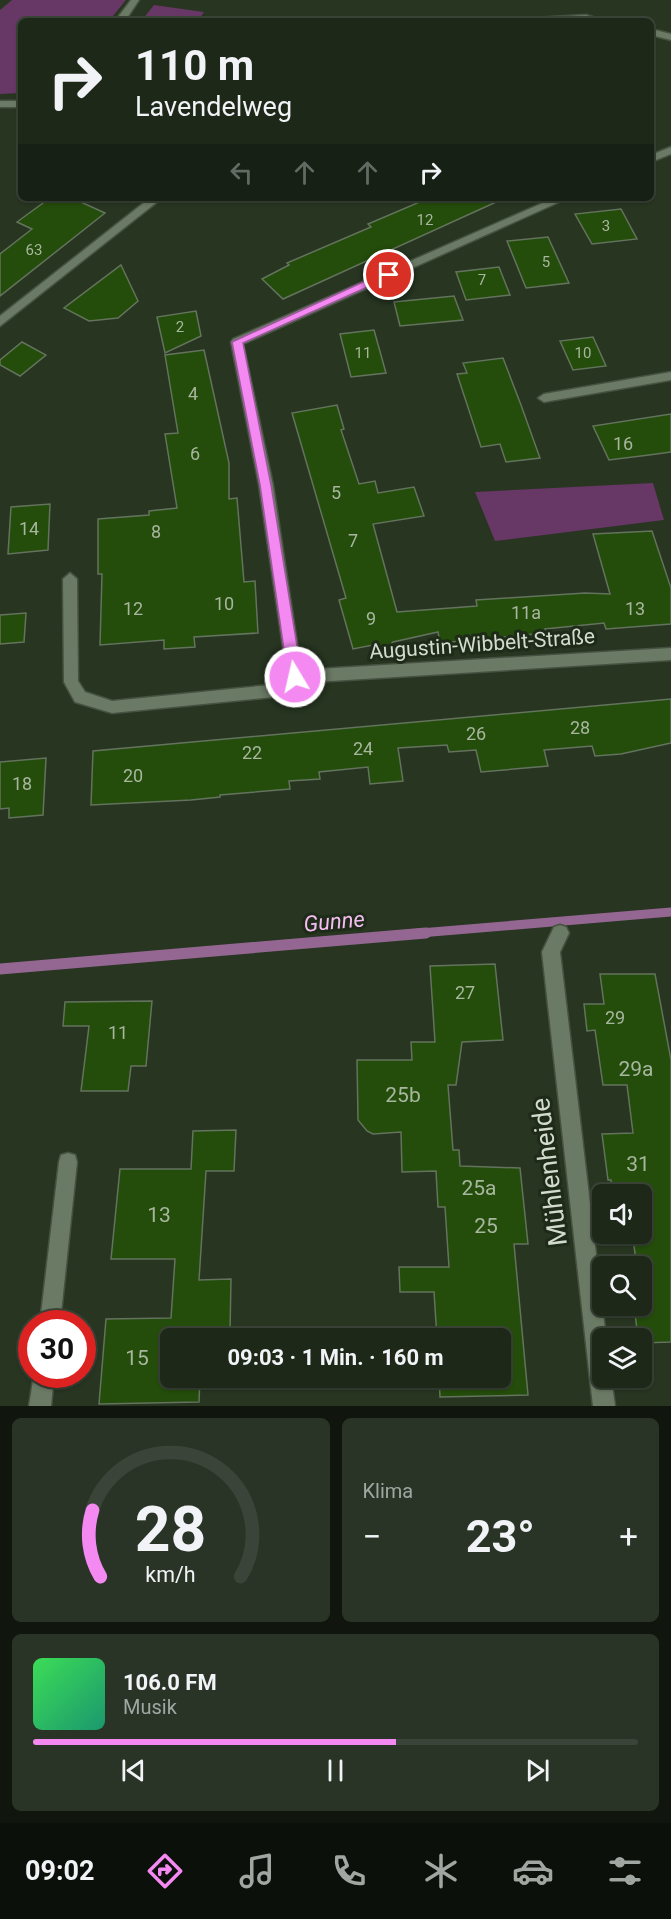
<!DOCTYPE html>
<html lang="de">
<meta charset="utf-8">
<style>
body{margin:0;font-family:Roboto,sans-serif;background:#2a3426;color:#f1f3f6;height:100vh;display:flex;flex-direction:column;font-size:22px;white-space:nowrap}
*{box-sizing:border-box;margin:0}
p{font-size:20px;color:#a0a6a2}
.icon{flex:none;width:33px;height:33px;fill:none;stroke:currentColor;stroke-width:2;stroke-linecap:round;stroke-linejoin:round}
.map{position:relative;height:1406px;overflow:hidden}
.drawer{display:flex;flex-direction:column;gap:12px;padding:12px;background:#10160e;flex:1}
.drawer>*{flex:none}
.top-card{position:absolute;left:18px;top:18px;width:636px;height:183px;border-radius:9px;box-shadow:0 2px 4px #0004,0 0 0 2px #3b4438;background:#1d2819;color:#f1f3f6;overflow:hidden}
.fabs{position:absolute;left:592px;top:1184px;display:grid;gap:12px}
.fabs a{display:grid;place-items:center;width:60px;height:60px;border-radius:9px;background:#1d2819;box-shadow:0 2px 4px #0004,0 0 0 2px #3b4438;font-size:30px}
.speed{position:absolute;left:18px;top:1310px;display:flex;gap:12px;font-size:30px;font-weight:700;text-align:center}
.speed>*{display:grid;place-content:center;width:78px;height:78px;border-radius:50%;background:#1d2819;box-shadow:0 2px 4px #0004,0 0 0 2px #3b4438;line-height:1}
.speed .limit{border:9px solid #d22;background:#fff;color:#111}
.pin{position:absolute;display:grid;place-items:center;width:51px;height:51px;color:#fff;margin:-26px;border:3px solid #fff;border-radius:50%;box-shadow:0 2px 6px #0007}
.me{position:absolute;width:66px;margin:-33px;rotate:351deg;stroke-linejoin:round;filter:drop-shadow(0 0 4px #0008)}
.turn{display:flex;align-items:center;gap:21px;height:126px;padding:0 18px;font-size:27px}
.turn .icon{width:78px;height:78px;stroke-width:2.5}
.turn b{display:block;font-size:42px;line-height:51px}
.lanes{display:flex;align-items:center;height:57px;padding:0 18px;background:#0003;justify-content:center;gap:30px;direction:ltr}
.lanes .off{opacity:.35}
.big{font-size:45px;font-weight:700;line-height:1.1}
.drawer .tile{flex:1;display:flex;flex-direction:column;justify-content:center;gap:9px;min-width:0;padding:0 21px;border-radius:9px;background:#2a3426}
.drawer .dial{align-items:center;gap:0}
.dial svg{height:156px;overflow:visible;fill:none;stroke:#3b4438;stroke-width:7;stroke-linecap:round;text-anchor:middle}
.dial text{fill:#f1f3f6;stroke:none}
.song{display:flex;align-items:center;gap:18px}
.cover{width:72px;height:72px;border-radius:9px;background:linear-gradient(135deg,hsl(130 70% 55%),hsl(160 70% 35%))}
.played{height:6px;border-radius:3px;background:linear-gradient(90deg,#f389f1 60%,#3b4438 60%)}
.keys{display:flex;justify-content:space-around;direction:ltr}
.heat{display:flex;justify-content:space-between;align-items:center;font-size:33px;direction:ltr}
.drawer .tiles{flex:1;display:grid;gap:12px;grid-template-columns:1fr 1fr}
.tile:last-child{grid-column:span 2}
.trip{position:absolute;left:160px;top:1328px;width:351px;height:60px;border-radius:9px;background:#1d2819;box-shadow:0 2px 4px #0004,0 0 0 2px #3b4438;font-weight:700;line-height:60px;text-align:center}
.tabs{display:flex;height:96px;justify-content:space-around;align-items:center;background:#0c100a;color:#a0a6a2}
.tabs .icon{width:42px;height:42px}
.tabs .current{color:#f389f1}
.tabs b{font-size:27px;color:#f1f3f6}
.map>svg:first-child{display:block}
.green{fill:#673766}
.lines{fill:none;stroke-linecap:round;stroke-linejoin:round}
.stream-far1{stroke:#936791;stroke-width:9}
.stream{stroke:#936791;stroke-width:11}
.building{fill:#244c0b;stroke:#63735d;stroke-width:1.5}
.minor-casing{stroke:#475141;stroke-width:3}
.minor{fill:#6a7a64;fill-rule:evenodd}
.route{fill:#f389f1;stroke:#9e599d;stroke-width:1.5}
.labels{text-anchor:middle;stroke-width:6;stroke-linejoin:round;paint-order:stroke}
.far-number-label{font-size:15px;fill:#a7b79e}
.number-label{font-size:18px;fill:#a7b79e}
.street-label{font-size:21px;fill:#d3dbcf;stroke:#1e2b18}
.near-number-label{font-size:21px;fill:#a7b79e}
.water-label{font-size:22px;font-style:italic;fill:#f5bdf2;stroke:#1e2b18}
.near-street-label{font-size:26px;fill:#d3dbcf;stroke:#1e2b18}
</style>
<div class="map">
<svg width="671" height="1406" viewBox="0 0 671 1406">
<rect width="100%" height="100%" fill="#273521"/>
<g class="green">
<path d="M12,0h114l-17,21h-88v72l-21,1v-84z"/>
<path d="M154,5l50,7 -6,9 -56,-1z"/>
<path d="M653,483l11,37 -169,21 -20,-49z"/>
</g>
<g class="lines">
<path class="stream-far1" d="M408,934l263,-22"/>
<path class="stream" d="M0,969l426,-36"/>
</g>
<g class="building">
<path d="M50,198h22l33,15 -105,83v-42l32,-25 -15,-7z"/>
<path d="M429,198h76l-222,101 -21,-20 27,-14 -2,-2 84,-36 -3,-3z"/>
<path d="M621,209l16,30 -45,5 -17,-30z"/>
<path d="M548,237l21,46 -43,5 -19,-47z"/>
<path d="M121,265l17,36 -20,17 -29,3 -25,-13z"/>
<path d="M499,267l11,28 -44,5 -10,-28z"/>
<path d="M454,296l9,24 -63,6 -6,-24z"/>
<path d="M196,311l5,25 -36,17 -8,-36z"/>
<path d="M374,330l12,43 -35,4 -11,-43z"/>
<path d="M593,337l13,29 -33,4 -13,-29z"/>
<path d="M22,342l24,13 -26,21 -20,-11v-5z"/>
<path d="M204,350l25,113v36l8,-1 7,84 11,-1 3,52 -64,4 1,10 -31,2v-9l-64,5 2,-71h-4v-55l51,-4v-4l28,-3 -12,-74 13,-1 -13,-78z"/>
<path d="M503,358l18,47 19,53 -34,4 -6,-18 -19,3 -24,-73 10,-1 -4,-10z"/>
<path d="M337,405l7,24 -3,1 18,54 16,-3 3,12 36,-6 10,29 -51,8 24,88 80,-6 -1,-6 31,-2 78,-5 25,1 -17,-60 59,-3 19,57v36l-65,5 -2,-6 -59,6 1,4 -106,10 -2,-11 -45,10 -4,4 -10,1 -6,-2 -20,4 -14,-49 7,-2 -54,-185z"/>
<path d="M671,414v38l-22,3 -40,5 -16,-34z"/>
<path d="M50,504l-2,46 -40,4 3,-47z"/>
<path d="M26,613l-2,29 -24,2v-29z"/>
<path d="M671,699v44l-50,11 -26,2 -3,-10 -48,4 4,16 -67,6 -5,-22 -27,2 -2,-7 -49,3 5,33 -33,3 -2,-17 -49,5 1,7 -31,2 1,8 -70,6v2l-29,3 -100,5 2,-54z"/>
<path d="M46,758l-3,57 -34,3v-10l-9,1v-47z"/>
<path d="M495,964l8,76 -41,2 -6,43h-8l5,65h6l1,16 60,2 8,76h-14l14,151 -88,2 -1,-20h62v-39h-64l-3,-46h-34l-1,-25h50l-4,-60h-7l-2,-36 -34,1 -1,-40 -28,2 -6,-3 -9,-11 -1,-60h55l-1,-18h24l-5,-76z"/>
<path d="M600,974h55l16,86v282l-29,1v-5h-4l-4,-33h9l-1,-39h-5l-5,-33h10v-39h-29l-2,-14h-3l-6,-46 31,-1 -6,-48h-24l-8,-55 -8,1 -3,-27h20z"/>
<path d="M152,1001l-6,65h-15l-3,25h-47l8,-65h-26l2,-24z"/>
<path d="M236,1130l-2,41h-28l-7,109 32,-1 -1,53h-28v6h-31v39h29l-1,25 -100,2 7,-85 65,-1 4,-59h-64l9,-90h71l2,-38z"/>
</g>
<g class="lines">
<defs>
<g id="minor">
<path d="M131,0h8l-14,21h-10z"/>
<path d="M586,15l19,6h-76l5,-3z"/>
<path d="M651,29l20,5v6l-20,-5z"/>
<rect x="0" y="101" width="21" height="6"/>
<path d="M671,147v7l-20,8v-7z"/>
<path d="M150,198h12l-162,128v-10z"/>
<path d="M554,198h14l-325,146 30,141 28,185 370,-22v12l-373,23 -25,14 -161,16 -37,-11 -11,-20 -1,-103 7,-6 7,6 1,102 7,11 27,9 158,-16 17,-11 -28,-189 -28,-143 2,-3z"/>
<path d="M671,372v8l-127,22 -6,-4 6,-4z"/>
<path d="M560,925l6,2 3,6 -9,19 46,386h-3v39h8l4,29h-22l-51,-454 12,-25z"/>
<path d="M68,1153l7,2 2,7 -17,161h-20l19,-161 2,-7z"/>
<path d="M34,1374h20l-3,32h-22z"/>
</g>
</defs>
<use href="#minor" class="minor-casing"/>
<use href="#minor" class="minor"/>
</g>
<path class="route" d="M385,272l9,3 -151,68 28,142 31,192 -7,6 -7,-6 -28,-192 -28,-143z"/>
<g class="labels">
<g class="far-number-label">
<text x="425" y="225">12</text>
<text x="606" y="231">3</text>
<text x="34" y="255">63</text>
<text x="546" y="267">5</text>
<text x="482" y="285">7</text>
<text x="180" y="332">2</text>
<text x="363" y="358">11</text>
<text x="583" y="358">10</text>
</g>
<g class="number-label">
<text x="193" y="400">4</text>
<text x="623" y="450">16</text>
<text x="195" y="460">6</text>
<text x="336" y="499">5</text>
<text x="29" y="535">14</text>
<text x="156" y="538">8</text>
<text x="353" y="547">7</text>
<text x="224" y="610">10</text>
<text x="133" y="615">12</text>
<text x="635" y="615">13</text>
<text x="526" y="619">11a</text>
<text x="371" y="625">9</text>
<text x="580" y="734">28</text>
<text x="476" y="740">26</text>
<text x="363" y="755">24</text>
<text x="252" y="759">22</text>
<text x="133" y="782">20</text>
<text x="22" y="790">18</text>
<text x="465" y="999">27</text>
<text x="615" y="1024">29</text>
<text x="118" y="1039">11</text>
</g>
<g class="street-label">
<text transform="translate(482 644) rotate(-4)" y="7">Augustin-Wibbelt-Straße</text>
</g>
<g class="near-number-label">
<text x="636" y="1076">29a</text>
<text x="403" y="1102">25b</text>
<text x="638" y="1171">31</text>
<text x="479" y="1195">25a</text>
<text x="159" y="1222">13</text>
<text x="486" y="1233">25</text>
<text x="137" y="1365">15</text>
</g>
<g class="water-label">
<text transform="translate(334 921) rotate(-5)" y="8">Gunne</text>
</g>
<g class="near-street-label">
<text transform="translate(549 1172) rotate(-97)" y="9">Mühlenheide</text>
</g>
</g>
</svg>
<div class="fabs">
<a><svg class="icon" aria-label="sound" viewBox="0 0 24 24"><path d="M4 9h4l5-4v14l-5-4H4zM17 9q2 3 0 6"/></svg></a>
<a><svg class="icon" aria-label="search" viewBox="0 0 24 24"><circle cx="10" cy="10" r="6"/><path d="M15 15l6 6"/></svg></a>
<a><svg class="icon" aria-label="layers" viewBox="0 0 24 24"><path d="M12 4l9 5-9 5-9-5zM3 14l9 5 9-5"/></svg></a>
</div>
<div class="speed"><div class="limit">30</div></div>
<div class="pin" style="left:389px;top:275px;background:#d93025"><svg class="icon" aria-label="arrive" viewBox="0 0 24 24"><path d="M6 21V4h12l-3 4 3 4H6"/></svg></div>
<svg class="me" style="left:295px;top:677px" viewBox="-20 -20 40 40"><circle r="17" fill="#f389f1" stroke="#fff" stroke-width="3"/><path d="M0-11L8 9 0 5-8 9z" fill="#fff"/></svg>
<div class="trip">09:03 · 1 Min. · 160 m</div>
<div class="top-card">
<div class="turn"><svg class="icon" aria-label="right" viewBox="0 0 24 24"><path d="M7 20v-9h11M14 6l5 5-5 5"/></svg><div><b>110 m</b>Lavendelweg</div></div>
<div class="lanes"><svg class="icon off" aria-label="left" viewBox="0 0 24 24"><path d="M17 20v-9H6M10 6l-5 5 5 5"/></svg><svg class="icon off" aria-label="ahead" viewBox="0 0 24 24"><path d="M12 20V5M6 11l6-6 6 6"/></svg><svg class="icon off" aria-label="ahead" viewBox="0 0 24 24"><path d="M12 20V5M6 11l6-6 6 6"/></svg><svg class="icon" aria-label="right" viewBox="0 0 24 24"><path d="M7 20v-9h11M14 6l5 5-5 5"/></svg></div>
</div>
</div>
<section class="drawer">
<div class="tiles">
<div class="tile dial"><svg viewBox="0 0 100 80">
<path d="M14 69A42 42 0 1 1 86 69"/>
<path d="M14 69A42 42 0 0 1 10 35" stroke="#f389f1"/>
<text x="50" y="56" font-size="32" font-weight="700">28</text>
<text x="50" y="72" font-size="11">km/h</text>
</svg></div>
<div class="tile"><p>Klima</p>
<div class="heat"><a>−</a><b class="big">23°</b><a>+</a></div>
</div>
<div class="tile">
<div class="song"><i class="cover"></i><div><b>106.0 FM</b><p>Musik</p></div></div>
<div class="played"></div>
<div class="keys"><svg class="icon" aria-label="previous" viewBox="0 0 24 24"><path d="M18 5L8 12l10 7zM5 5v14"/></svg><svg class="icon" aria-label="pause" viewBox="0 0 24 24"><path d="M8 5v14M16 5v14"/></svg><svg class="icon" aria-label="next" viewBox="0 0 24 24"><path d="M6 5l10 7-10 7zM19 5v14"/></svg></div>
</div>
</div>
</section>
<nav class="tabs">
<b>09:02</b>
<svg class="icon current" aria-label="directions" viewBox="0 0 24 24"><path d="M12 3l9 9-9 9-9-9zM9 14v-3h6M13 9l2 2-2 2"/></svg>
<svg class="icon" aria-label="music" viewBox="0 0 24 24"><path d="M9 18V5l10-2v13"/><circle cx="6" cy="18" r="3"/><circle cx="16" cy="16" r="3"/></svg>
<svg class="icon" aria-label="phone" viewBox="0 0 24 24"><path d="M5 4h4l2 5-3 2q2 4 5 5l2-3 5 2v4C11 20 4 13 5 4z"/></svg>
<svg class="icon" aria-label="climate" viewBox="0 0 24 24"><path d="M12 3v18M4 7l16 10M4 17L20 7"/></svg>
<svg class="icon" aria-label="car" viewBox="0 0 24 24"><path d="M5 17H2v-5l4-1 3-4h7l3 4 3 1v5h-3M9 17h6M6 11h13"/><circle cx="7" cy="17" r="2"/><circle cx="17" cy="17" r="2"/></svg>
<svg class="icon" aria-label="filters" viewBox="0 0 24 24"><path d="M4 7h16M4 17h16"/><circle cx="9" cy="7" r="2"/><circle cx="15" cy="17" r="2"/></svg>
</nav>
